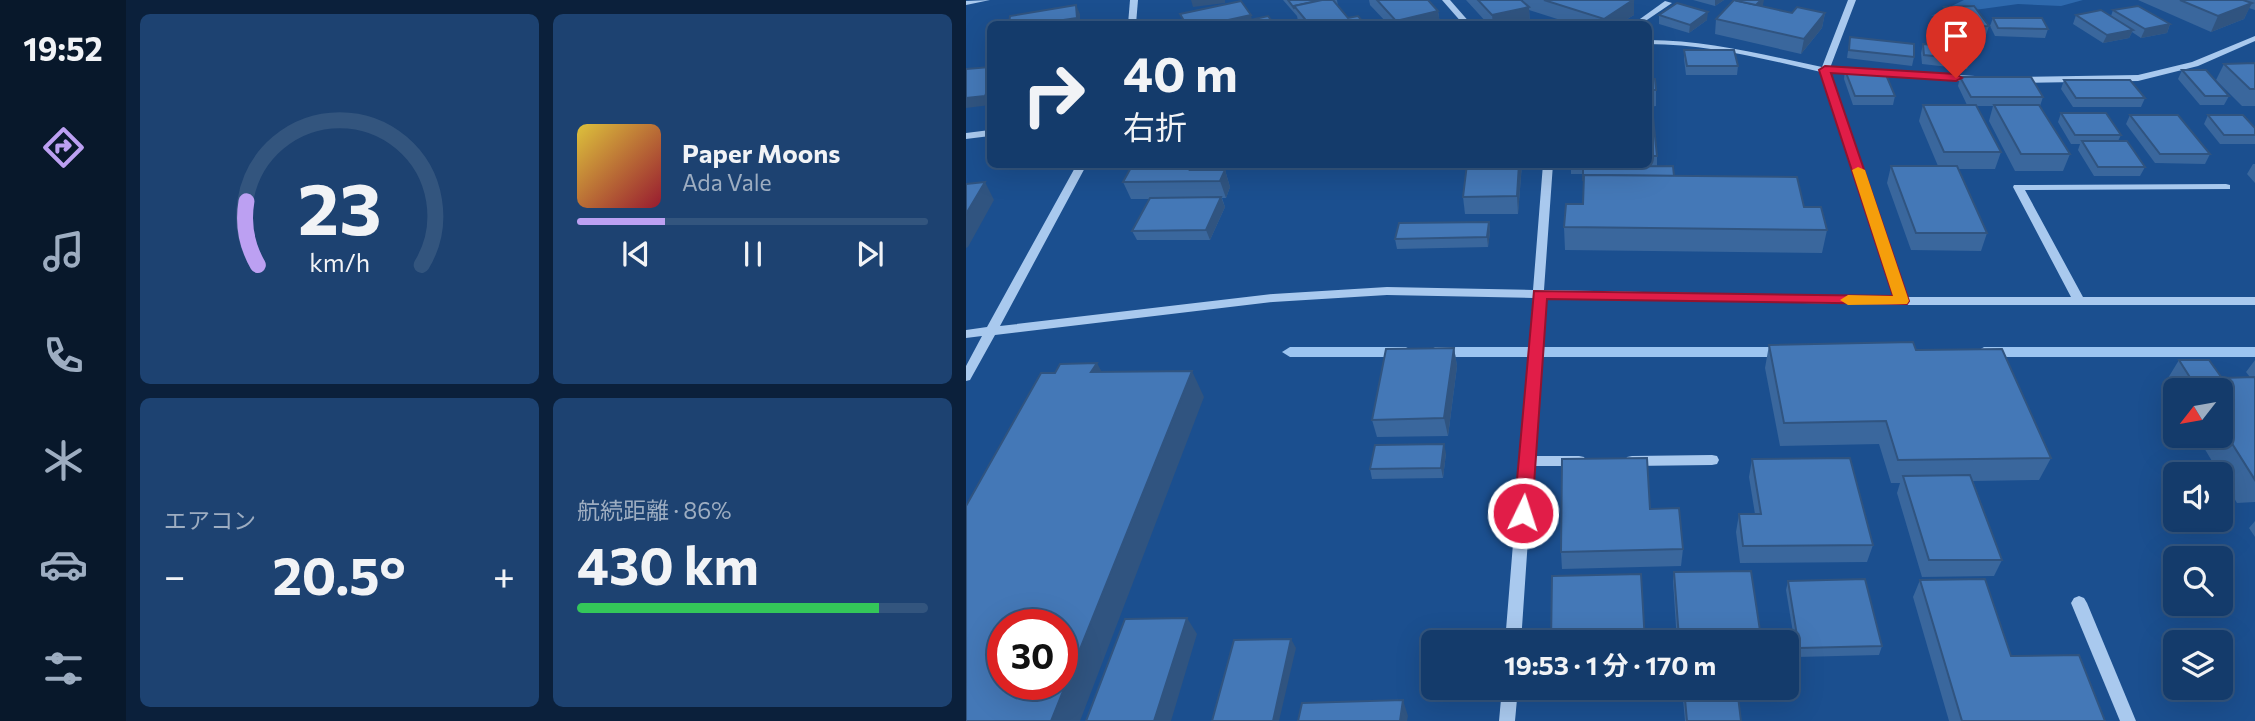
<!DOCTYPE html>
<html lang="ja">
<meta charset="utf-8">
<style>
body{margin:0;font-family:Commissioner,"Noto Sans JP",sans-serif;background:#1d4271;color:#f1f3f6;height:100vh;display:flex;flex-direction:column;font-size:26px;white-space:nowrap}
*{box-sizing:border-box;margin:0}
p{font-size:23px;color:#9dadc1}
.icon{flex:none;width:38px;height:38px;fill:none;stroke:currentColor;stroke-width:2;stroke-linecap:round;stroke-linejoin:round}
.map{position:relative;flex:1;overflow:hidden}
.details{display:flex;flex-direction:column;gap:14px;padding:14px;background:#0b203b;width:840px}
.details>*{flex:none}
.guide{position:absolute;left:21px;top:21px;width:665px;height:147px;border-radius:10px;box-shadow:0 7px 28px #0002,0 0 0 2px #33557e;background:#143b6b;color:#f1f3f6;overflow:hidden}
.needle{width:46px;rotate:239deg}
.fabs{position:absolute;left:1197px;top:378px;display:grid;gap:14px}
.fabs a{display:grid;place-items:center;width:70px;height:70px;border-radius:10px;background:#143b6b;box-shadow:0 7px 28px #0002,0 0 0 2px #33557e;font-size:35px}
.speed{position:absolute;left:21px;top:609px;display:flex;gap:14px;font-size:35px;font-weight:700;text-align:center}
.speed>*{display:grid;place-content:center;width:91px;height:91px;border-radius:50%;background:#143b6b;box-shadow:0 7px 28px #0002,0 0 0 2px #33557e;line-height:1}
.speed .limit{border:10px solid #d22;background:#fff;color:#111}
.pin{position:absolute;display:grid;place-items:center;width:60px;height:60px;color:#fff;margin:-72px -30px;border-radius:50% 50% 50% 0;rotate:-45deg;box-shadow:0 0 7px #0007}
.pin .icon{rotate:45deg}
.me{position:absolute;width:77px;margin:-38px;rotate:4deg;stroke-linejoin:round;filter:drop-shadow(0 0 5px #0008)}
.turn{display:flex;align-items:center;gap:24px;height:147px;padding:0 21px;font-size:32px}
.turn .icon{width:91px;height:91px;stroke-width:2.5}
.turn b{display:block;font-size:49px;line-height:60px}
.big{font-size:52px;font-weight:700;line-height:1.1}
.details .widget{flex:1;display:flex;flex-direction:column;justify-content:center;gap:10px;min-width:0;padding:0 24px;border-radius:10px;background:#1d4271}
.details .dial{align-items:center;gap:0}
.dial svg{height:182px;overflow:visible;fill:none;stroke:#33557e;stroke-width:7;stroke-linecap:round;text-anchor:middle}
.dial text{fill:#f1f3f6;stroke:none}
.song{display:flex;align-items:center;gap:21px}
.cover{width:84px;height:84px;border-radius:10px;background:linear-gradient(135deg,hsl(50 70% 55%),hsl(350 70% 35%))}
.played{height:7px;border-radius:4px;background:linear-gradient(90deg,#bca0f2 25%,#33557e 25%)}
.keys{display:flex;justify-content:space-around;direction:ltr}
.heat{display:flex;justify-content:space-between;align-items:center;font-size:38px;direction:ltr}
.charge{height:10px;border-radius:5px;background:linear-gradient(90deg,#34c759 86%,#33557e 0)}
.details .tiles{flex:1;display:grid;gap:14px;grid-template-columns:repeat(2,1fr)}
.trip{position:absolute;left:455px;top:630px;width:378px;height:70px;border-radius:10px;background:#143b6b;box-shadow:0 7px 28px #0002,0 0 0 2px #33557e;font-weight:700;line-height:70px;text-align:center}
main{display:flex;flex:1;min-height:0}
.tabs{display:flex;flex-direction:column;width:126px;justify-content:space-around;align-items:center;background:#08182b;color:#9dadc1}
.tabs .icon{width:49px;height:49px}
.tabs .current{color:#bca0f2}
.tabs b{font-size:32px;color:#f1f3f6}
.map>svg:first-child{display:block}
.green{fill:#2e69ad}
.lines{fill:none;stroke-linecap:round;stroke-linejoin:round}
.stream{fill:#9cc4f0;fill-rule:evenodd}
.minor{fill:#a9c9ee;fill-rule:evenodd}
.wall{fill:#3a679d}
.shaded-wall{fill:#305480}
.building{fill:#4478b7;stroke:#305480;stroke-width:2;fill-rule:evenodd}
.route{fill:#e11d48;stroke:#92132f;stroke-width:2}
.slow{fill:#f59e0b}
</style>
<main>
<nav class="tabs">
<b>19:52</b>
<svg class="icon current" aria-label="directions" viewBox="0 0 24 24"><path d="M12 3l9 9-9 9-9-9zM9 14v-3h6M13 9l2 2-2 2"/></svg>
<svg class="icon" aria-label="music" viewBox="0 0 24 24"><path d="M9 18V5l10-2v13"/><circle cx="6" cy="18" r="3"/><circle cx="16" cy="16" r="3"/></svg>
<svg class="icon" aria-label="phone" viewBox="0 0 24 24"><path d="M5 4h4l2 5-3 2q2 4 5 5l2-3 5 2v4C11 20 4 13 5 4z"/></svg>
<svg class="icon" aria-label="climate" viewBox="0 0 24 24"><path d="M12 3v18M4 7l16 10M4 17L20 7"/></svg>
<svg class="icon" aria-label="car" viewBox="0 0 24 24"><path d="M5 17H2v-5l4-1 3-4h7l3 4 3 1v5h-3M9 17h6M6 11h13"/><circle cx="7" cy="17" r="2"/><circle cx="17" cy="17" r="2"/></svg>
<svg class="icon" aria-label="filters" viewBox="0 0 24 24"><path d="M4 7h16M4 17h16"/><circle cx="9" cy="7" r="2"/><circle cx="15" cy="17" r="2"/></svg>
</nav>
<section class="details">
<div class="tiles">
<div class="widget dial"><svg viewBox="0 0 100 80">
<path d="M14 69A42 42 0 1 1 86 69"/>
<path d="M14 69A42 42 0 0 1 9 41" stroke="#bca0f2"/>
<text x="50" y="56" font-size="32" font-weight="700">23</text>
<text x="50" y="72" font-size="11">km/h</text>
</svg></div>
<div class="widget">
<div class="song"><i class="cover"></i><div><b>Paper Moons</b><p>Ada Vale</p></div></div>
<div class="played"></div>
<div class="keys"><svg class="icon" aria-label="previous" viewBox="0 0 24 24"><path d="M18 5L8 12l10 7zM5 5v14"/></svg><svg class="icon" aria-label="pause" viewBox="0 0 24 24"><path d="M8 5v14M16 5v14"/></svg><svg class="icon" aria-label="next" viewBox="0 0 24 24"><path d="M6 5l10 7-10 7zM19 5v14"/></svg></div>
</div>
<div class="widget"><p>エアコン</p>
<div class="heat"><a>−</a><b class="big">20.5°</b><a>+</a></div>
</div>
<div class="widget"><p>航続距離 · 86%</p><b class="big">430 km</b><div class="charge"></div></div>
</div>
</section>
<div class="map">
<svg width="1289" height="721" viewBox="0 0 1289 721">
<rect width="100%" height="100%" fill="#1b4f8f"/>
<path class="green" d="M998,0h119l-22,6 -43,-2 -87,12z"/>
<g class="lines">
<g class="stream">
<path d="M324,347h116l8,5 -8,5h-116l-8,-5z"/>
<path d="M469,347h352l8,5 -8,5h-352l-8,-5z"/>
<path d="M1018,347h271v10h-271l-8,-5z"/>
</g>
<g class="minor">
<path d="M24,0l-24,5v-4z"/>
<path d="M164,0h8l-2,24h-8z"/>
<path d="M476,0h8l21,24h-8z"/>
<path d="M882,0h8l-26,68 145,8 4,3 -4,3 -145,-9 76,224h165l-58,-110 1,-2 212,-1 4,1v4l-205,1 58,107h172v8h-353l-358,-7 -11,158h46l5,1 2,4 -2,4 -5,1h-46l-12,176h-16l28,-344 -146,-3 -114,7 -278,33 -25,45 -4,1v-15l16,-30 -16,2v-8l21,-3 90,-163h10l-87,162 273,-32 114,-7 146,3 10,-126h10l-9,126 351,7 -74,-225c-57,-13 -114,-28 -173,-28v-4c59,0 117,15 174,27z"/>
<path d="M699,1l7,2 -31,21h-8z"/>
<path d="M1289,36v5l-57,25 -60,15 -120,2 -4,-3 4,-3 120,-2 54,-13z"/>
<path d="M24,130v6l-24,3v-6z"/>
<path d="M746,455l5,1 2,4 -2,4 -5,1 -80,1 -5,-1 -2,-4 2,-4 5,-1z"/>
<path d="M1113,596l5,2 3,5 49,118h-16l-49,-118 3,-5z"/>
<path d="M536,688h16l-3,33h-16z"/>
</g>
</g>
<g class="wall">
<path d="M317,0h54l1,6 10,12 17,6h-65l-2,-3 -1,-5z"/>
<path d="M403,0h59l10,11 2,13h-52l-18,-19z"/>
<path d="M500,0h55l2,2v-2h111v15l-15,9h-46l-44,-14 1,13 -9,1h-33z"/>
<path d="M727,0h31l-9,6z"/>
<path d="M1172,0h117v10l-6,-2 -5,11 -33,13z"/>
<path d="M771,1l26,4 -1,1 30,7h33l-3,15 -21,26 -86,-20 1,-15z"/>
<path d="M978,7l45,19 -3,9 -30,1 -14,-21z"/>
<path d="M1147,10l57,14 -3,9 -26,5 -9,-6 -3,6 -26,5 -30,-19 3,-9 35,1z"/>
<path d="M693,15l48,5 -18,13 -30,-9z"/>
<path d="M1027,18l55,11 -3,9 -50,-2 -5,-10z"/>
<path d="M884,37l64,20 -2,9 -65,-8z"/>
<path d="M957,44l47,16 -3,9 -45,-5 -1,-11z"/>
<path d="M718,50l54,16 -1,9h-51l-2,-16z"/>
<path d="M1289,63v43h-13l-26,-26 8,-16z"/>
<path d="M879,70l50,26 -2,9h-40l-9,-26z"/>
<path d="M1216,70l47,26 -5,9h-24l-22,-26z"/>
<path d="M994,77l83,20 -3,9 30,48 -7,17h-48l-26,-50 4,-15h-16l24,46 -6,17h-37l29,64 -6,18 -70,-1 -24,-67 4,-17h47l-19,-45 4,-16h44l-9,-19z"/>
<path d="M682,79l8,11v16l-8,1z"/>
<path d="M1098,80l81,18 -4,9h-68l-12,-18z"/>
<path d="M682,107l9,49v10l17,10 130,31 23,23 -5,23 -257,-3 -1,-23 19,-23v-30h-12v-10h77z"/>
<path d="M1095,113l60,22 -3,6 27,26 -5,9h-46l-16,-26 2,-6h-9l-13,-22z"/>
<path d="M1164,115l80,39 -5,10 -50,-1 -29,-39z"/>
<path d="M1242,115l47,13v16h-35l-16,-20z"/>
<path d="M501,164h55l-4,50h-53l-2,-17z"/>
<path d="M1287,164h2v19l-8,-9z"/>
<path d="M241,167l-2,3h20l5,17 -4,11h-4l3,9 -15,33h-73l-5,-9 17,-32h-18l-8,-17z"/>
<path d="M523,222l1,10 -2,15 -91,2 -2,-10z"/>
<path d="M803,345l147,5 135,108 -12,22 -66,1 29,79 -8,16 -72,1 -25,-84 3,-10h-9l-12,-39 -99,2 -15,-78z"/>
<path d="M488,348l3,18 -9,70 -71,1 -5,-17z"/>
<path d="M1213,360l43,18 28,-1 -4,-5 9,-12v142l-18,1 -40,-67h24v-46h-46v9l-10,-16z"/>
<path d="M480,453l-3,25 -71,1 -2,-10z"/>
<path d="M786,459l121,86 -6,17 -127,1 -4,-31 3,-18h16l-6,-37z"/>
<path d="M684,509l33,40 -2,17 -119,3 -1,-17z"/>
<path d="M1289,521v16l-6,-9z"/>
<path d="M708,572l87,65 -1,5h-83l-4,-61z"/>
<path d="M954,580l91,76 94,65h-156l-36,-124z"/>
<path d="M822,581l94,65 -3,9 -82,2 -11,-67z"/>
<path d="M585,688h95v3l-94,2z"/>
<path d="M716,688h55l4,33h-56z"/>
</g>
<g class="shaded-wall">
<path d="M225,0h34v3l-32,4z"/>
<path d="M667,0h1v15l-15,9h-15v-5z"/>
<path d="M749,0h9l-9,6z"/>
<path d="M795,0h3l-1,5 -10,11 1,-8z"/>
<path d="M1286,3l-8,16 -33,13 7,-16z"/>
<path d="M110,5l4,9v10h-44z"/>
<path d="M563,7l1,16 -9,1h-28l-1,-9z"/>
<path d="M472,11l2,13h-44v-3z"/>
<path d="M742,12l-1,8 -18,13 1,-8z"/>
<path d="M859,13l-3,15 -21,26 3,-15z"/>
<path d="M285,15l2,9h-43z"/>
<path d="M1204,24l-3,9 -26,5 4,-9z"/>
<path d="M1167,30l-4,8 -26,5 4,-8z"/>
<path d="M24,85v20l-24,3v-10z"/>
<path d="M227,164h13l1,3 -7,14 -10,-11z"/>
<path d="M553,164h3l-4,50 -1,-18z"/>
<path d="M259,170l5,17 -4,11 -6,-17z"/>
<path d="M19,182l9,18 -26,47 -2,1v-34z"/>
<path d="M255,197l4,10 -15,33 -4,-10z"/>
<path d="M523,222l1,10 -2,15 -1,-10z"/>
<path d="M488,348l3,18 -9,70 -4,-18z"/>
<path d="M131,363l14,26 -20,-17z"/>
<path d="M226,371l12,26 -124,324h-29z"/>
<path d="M478,444l2,9 -3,25 -2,-10z"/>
<path d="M221,618l10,16 -26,87h-17z"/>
<path d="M325,639l5,9 -17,73h-6z"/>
<path d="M437,700l5,16 -1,5h-7z"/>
</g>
<g class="building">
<path d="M322,0h34l-28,6 1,1 -1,1z"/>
<path d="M356,0h11l15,18 10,-2 7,8h-56l-15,-18z"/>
<path d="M411,0h51l10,11 -42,10z"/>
<path d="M512,0h43l8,7 -37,8z"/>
<path d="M578,0h89l-29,19z"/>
<path d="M768,0l58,13 5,-6 28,6 -21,26 -88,-20z"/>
<path d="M772,0h23l-5,5 -19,-4z"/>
<path d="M1214,0h63l9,3 -34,13z"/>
<path d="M275,1l10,14 -41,9h-24l-6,-10z"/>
<path d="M711,3l31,9 -18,13 -31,-10z"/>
<path d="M110,5l1,13 -41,6h-27l1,-8z"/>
<path d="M1008,6l15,20 -31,1 -14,-20z"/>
<path d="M1172,6l32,18 -25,5 -32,-19z"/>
<path d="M1135,10l32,20 -26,5 -31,-20z"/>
<path d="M302,16l6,8h-42z"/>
<path d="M1027,18h49l6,11 -50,-1z"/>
<path d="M884,37l64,7v13l-65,-7z"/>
<path d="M957,44l47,5v11l-46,-5z"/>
<path d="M718,50h50l4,16h-51z"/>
<path d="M1289,63v26h-5l-26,-25z"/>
<path d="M24,67v18l-5,11 -19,2v-29z"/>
<path d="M879,70h39l11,26h-40z"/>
<path d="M1216,70h24l23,26h-24z"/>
<path d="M994,77h71l12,20h-72z"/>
<path d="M682,79h7l1,11h-8z"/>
<path d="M1098,80h66l15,18h-69z"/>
<path d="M957,105h53l25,47h-57z"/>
<path d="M1028,105h45l31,49h-49z"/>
<path d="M682,107h4l5,49h-9z"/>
<path d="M1095,113h45l15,22h-46z"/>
<path d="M1164,115h48l32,39h-50z"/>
<path d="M1242,115h35l12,13v7h-31z"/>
<path d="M1116,141h45l18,26h-47z"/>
<path d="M167,164h60l-3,6h35l-5,11 -97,1z"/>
<path d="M501,164h52l-2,32 -54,1z"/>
<path d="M707,166l1,10 -90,-1 -1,6v-14z"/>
<path d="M925,166h66l30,67h-71z"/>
<path d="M618,175l213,2 7,30h17l6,23 -263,-3 2,-23h17z"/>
<path d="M19,182l-19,32v-30z"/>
<path d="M255,197l-15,33 -74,1 18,-33z"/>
<path d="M523,222l-2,15 -92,2 4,-16z"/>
<path d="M947,342l3,8 86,-1 49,109 -153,2 -12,-39 -102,2 -15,-78z"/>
<path d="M488,348l-10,70 -72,2 14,-71z"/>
<path d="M1213,360h30l13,18 33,-1v103l-34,-54v-36h-23z"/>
<path d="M131,363l-6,9 101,-1 -141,350h-85v-215l75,-133h14l5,-9zM37,625h59v59h-59z"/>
<path d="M478,444l-3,24 -71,1 5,-24z"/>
<path d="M681,458l3,51 29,-1 4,41 -122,3 1,-93z"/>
<path d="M884,458l23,87 -130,1 -4,-32h22l-9,-55z"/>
<path d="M1004,475l32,85h-73l-26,-84z"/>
<path d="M785,571l10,66 -82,1 -5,-66z"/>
<path d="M675,574l4,68h-94l1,-66z"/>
<path d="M899,579l17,67 -83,2 -11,-67z"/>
<path d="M1019,579l26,77 68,-1 26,66h-143l-42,-141z"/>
<path d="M221,618l-33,103h-68l39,-102z"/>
<path d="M325,639l-18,82h-61l22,-81z"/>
<path d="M718,688h53l4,33h-54z"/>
<path d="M437,700l-3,21h-102l4,-18z"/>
</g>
<path class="route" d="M859,66l131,8 6,4 -6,3 -125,-8 78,228 -2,3 -360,-5 -15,214 -3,5 -6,3 -7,-3 -2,-5 20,-222 359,5 -74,-226z"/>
<path class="slow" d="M892,167l7,3 44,131 -2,3 -59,1 -8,-5 8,-5 45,1 -41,-126z"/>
</svg>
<div class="fabs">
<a><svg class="needle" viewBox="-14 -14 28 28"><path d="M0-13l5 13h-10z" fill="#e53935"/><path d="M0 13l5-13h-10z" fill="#9dadc1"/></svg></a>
<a><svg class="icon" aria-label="sound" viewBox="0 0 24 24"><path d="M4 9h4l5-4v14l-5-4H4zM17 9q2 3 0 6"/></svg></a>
<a><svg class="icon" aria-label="search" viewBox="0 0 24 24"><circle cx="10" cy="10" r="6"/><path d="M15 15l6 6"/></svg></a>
<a><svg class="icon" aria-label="layers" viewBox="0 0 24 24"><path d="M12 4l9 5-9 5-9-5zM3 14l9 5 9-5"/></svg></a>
</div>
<div class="speed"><div class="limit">30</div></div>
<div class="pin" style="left:990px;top:78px;background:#d93025"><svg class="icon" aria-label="arrive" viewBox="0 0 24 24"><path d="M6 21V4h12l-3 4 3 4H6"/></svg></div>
<svg class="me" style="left:557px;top:513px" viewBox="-20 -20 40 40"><circle r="17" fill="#e11d48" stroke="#fff" stroke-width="3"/><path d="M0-11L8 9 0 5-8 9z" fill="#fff"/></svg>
<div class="trip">19:53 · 1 分 · 170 m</div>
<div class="guide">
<div class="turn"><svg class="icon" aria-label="right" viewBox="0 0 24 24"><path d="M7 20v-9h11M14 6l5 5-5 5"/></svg><div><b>40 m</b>右折</div></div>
</div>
</div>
</main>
